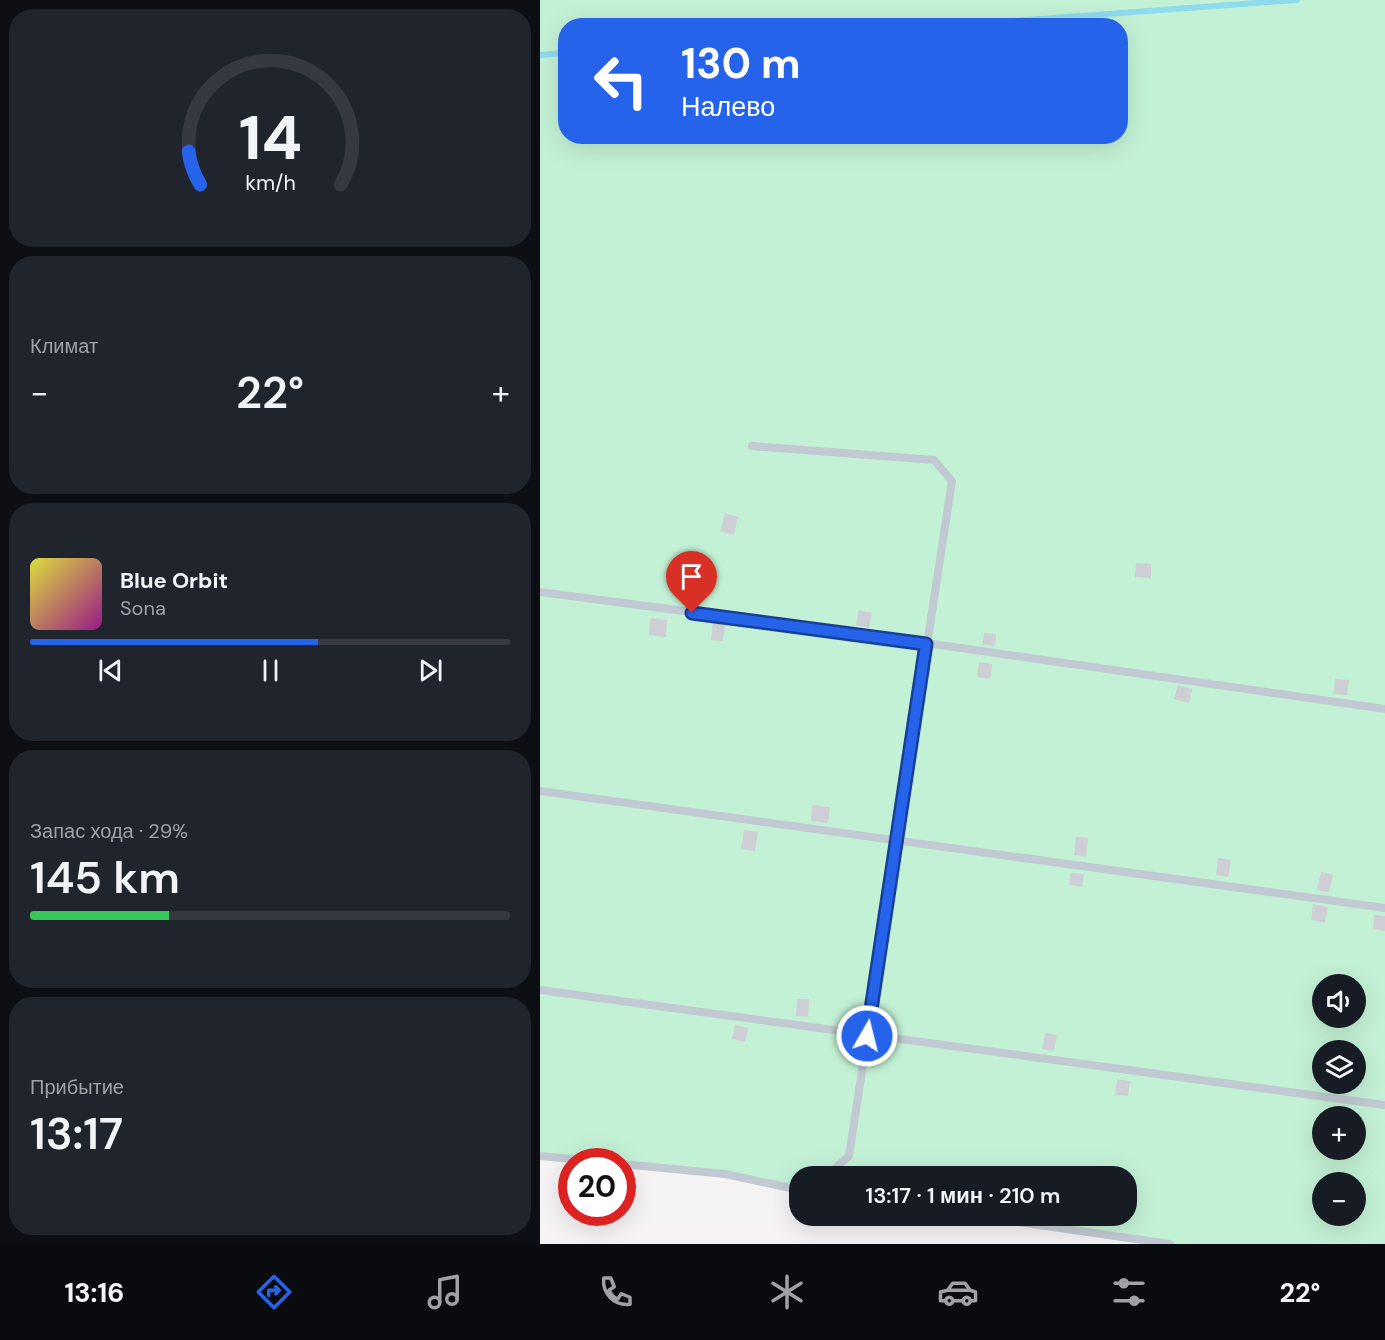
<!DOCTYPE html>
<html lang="ru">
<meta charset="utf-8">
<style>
body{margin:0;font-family:"DM Sans",sans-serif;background:#20242c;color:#f1f3f6;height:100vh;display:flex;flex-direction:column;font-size:22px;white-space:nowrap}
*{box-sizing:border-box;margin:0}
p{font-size:20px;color:#9ea1a6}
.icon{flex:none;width:33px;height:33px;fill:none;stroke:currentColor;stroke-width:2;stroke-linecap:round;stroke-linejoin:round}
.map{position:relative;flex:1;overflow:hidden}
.sheet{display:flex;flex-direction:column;gap:9px;padding:9px;background:#0d0f14;width:540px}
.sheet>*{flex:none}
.banner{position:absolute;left:18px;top:18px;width:570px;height:126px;border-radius:24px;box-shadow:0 6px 24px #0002;background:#2563eb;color:#fff;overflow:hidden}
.fabs{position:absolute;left:772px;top:974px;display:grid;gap:12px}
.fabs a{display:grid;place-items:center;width:54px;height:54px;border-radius:50%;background:#171b24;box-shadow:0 6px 24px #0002;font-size:30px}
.speed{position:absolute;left:18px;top:1148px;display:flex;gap:12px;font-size:30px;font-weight:700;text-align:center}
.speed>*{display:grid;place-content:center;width:78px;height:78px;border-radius:50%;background:#171b24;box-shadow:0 6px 24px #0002;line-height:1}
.speed .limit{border:9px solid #d22;background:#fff;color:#111}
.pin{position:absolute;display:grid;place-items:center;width:51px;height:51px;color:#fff;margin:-62px -26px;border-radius:50% 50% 50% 0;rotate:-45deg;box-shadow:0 0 6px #0007}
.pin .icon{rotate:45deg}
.me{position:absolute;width:66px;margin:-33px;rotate:8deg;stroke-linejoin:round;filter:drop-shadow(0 0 4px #0008)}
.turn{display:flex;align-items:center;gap:21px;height:126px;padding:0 24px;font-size:27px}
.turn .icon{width:78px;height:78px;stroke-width:2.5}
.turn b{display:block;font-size:42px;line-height:51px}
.big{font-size:45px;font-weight:600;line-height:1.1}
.sheet .card{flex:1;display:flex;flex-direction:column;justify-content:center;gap:9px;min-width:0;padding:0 21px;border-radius:24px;background:#20242c}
.sheet .dial{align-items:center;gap:0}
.dial svg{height:156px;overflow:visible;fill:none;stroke:#363941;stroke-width:7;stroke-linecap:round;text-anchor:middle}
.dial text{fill:#f1f3f6;stroke:none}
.song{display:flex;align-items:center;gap:18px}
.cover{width:72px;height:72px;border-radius:9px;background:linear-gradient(135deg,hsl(60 70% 55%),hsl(310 70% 35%))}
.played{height:6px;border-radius:3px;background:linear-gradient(90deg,#2563eb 60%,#363941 60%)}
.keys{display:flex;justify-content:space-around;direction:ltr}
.heat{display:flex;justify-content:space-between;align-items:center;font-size:33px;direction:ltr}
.charge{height:9px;border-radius:4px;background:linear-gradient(90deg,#34c759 29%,#363941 0)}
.trip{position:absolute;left:249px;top:1166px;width:348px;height:60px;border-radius:24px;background:#171b24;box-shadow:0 6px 24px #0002;font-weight:600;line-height:60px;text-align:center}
.tabs{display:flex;height:96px;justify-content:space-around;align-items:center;background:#090b0e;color:#9ea1a6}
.tabs .icon{width:42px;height:42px}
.tabs .selected{color:#2563eb}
.tabs b{font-size:27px;color:#f1f3f6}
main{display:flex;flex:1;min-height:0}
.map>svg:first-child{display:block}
.green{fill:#c3f1d5;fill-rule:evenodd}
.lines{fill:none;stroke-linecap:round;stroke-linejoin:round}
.stream{stroke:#90daee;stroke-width:6}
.building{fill:#cdcfd5}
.service{stroke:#c1cad2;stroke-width:8}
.route-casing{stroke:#184099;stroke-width:15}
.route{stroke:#2563eb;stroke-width:10}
</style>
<main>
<section class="sheet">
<div class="card dial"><svg viewBox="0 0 100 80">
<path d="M14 69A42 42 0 1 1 86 69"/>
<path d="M14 69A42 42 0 0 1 8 52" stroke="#2563eb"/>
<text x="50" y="56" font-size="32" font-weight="700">14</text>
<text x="50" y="72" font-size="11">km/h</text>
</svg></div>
<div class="card"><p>Климат</p>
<div class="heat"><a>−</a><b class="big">22°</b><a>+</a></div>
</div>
<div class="card">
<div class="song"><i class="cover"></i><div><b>Blue Orbit</b><p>Sona</p></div></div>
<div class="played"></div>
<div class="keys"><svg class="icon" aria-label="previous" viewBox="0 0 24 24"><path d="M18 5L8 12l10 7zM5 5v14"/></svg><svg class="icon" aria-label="pause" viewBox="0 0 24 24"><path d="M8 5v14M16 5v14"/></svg><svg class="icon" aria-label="next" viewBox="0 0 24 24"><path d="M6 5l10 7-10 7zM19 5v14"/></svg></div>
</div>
<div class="card"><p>Запас хода · 29%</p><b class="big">145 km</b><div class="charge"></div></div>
<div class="card"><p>Прибытие</p><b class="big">13:17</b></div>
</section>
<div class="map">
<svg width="845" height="1244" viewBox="0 0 845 1244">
<rect width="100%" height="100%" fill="#f5f3f3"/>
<path class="green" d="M0,0h845v1244h-215l-200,-29h156v-39h-326l-1,14 -177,-29 -82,-5zM26,26h554v110h-554zM783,984h33v33h-33zM783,1050h33v33h-33zM783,1116h33v33h-33zM783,1182h33v33h-33z"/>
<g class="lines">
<g class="stream">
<path d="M403,26l354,-26"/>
<path d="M0,55l26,-2"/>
</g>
</g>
<g class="building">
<path d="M185,513l13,4 -4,18 -14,-4z"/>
<path d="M596,563l15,1v14l-16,-1z"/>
<path d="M319,610l13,3 -3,15 -13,-3z"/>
<path d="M110,618l17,2 -1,17 -17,-2z"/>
<path d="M173,623l12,2 -2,16 -12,-1z"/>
<path d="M444,633l12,1 -1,12 -13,-1z"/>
<path d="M439,662l13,2 -2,15 -13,-2z"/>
<path d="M795,679l14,1 -2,15 -13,-1z"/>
<path d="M638,685l14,4 -3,14 -15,-4z"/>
<path d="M272,805l18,2 -2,16 -17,-2z"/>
<path d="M204,830l14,2 -3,19 -14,-2z"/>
<path d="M536,837l12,1 -2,19 -12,-2z"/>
<path d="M678,858l13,2 -3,17 -12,-2z"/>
<path d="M781,872l12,2 -4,18 -12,-2z"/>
<path d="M531,873l13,1 -2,13 -13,-2z"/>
<path d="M773,904l15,3 -3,16 -14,-3z"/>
<path d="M834,915l11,1v15l-12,-2z"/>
<path d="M257,999h12l-1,18 -12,-1z"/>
<path d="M195,1025l13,3 -3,14 -13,-3z"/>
<path d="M505,1033l12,2 -3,16 -12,-2z"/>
<path d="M577,1079l13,2 -2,15 -13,-1z"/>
</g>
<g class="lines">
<g class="service">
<path d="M212,446l182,14 18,21 -103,675 -23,20"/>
<path d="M0,592l386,51 459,66"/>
<path d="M0,791l845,117"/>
<path d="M0,990l845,115"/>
<path d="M0,1156l55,5"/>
<path d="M82,1164l103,10 75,16"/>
<path d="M430,1215l200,29"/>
</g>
</g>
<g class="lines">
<defs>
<path id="route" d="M152,613l234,31 -59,392"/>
</defs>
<use href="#route" class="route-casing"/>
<use href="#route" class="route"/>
</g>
</svg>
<div class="fabs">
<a><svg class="icon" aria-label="sound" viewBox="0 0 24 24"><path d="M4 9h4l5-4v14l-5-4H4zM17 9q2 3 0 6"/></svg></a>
<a><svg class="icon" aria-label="layers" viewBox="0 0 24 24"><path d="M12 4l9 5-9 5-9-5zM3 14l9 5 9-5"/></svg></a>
<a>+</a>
<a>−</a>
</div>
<div class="speed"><div class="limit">20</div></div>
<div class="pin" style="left:152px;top:613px;background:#d93025"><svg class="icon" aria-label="arrive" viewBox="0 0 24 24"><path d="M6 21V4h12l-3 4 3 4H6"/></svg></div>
<svg class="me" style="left:327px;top:1036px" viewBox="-20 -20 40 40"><circle r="17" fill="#2563eb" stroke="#fff" stroke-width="3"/><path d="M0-11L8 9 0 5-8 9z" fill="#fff"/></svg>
<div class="trip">13:17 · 1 мин · 210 m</div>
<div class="banner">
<div class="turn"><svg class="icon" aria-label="left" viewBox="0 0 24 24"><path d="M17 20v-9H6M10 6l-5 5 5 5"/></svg><div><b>130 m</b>Налево</div></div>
</div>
</div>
</main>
<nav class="tabs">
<b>13:16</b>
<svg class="icon selected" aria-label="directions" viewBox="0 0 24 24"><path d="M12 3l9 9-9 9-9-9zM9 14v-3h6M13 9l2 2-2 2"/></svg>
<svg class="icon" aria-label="music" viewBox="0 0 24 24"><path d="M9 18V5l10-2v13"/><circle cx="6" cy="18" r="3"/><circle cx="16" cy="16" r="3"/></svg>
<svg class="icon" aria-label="phone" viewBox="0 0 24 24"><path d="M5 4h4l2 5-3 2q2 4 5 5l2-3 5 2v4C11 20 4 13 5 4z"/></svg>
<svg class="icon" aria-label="climate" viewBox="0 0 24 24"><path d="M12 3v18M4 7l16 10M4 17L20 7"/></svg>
<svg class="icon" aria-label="car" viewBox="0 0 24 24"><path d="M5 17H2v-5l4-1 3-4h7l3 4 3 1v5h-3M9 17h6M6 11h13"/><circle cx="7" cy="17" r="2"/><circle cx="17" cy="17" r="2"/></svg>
<svg class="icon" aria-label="filters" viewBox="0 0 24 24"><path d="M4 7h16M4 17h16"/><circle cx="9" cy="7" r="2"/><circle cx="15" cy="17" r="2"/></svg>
<b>22°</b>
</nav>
